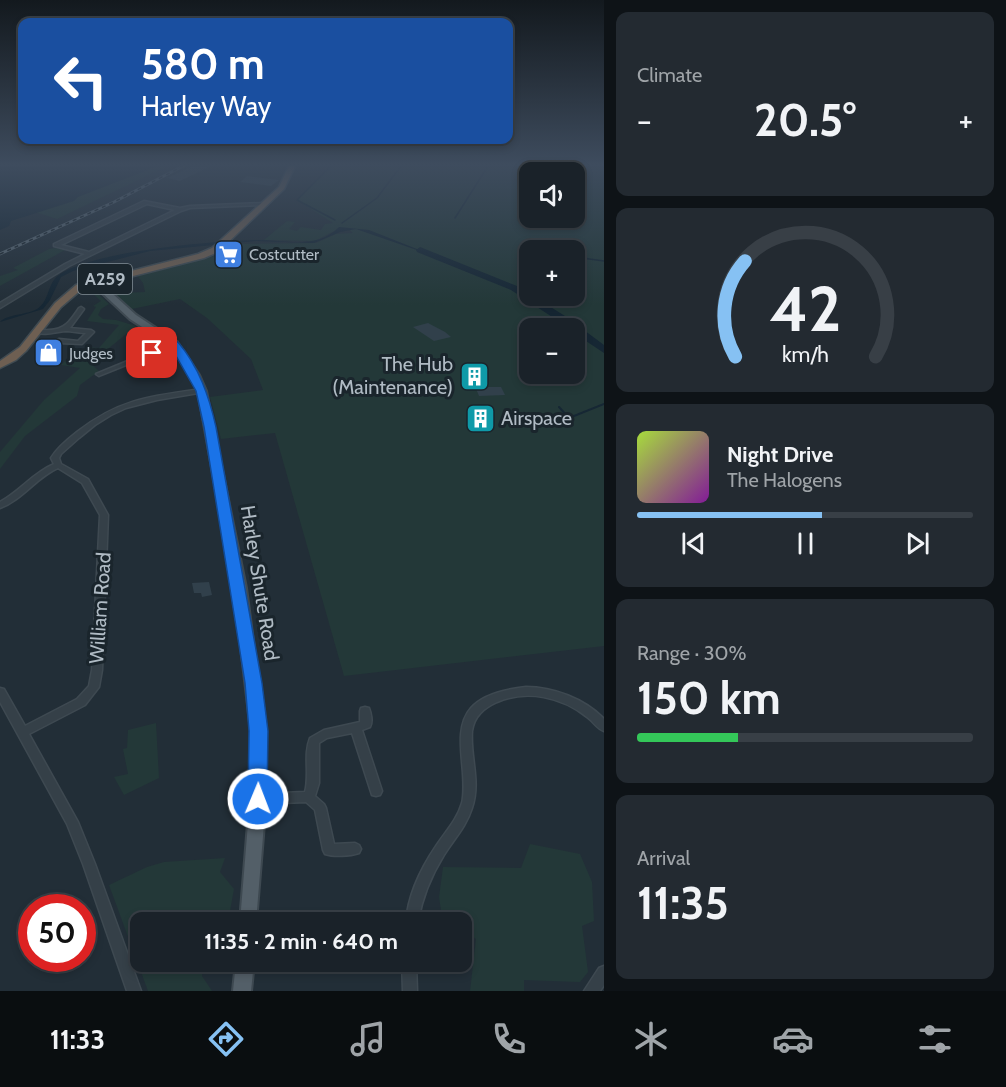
<!DOCTYPE html>
<meta charset="utf-8">
<style>
body{margin:0;font-family:Cabin,sans-serif;background:#232a31;color:#f1f3f6;height:100vh;display:flex;flex-direction:column;font-size:22px;white-space:nowrap}
*{box-sizing:border-box;margin:0}
p{font-size:20px;color:#9fa4a8}
.icon{flex:none;width:33px;height:33px;fill:none;stroke:currentColor;stroke-width:2;stroke-linecap:round;stroke-linejoin:round}
.map{position:relative;flex:1;overflow:hidden}
.details{display:flex;flex-direction:column;gap:12px;padding:12px;background:#0e1317;width:402px}
.details>*{flex:none}
.guide{position:absolute;left:18px;top:18px;width:495px;height:126px;border-radius:12px;box-shadow:0 3px 9px #0003,0 0 0 2px #383f46;background:#1a4fa0;color:#fff;overflow:hidden}
.controls{position:absolute;left:519px;top:162px;display:grid;gap:12px}
.controls a{display:grid;place-items:center;width:66px;height:66px;border-radius:12px;background:#1a2229;box-shadow:0 3px 9px #0003,0 0 0 2px #383f46;font-size:30px}
.speed{position:absolute;left:18px;top:894px;display:flex;gap:12px;font-size:30px;font-weight:700;text-align:center}
.speed>*{display:grid;place-content:center;width:78px;height:78px;border-radius:50%;background:#1a2229;box-shadow:0 3px 9px #0003,0 0 0 2px #383f46;line-height:1}
.speed .limit{border:9px solid #d22;background:#fff;color:#111}
.pin{position:absolute;display:grid;place-items:center;width:51px;height:51px;color:#fff;margin:-26px;border-radius:12px;box-shadow:0 3px 9px #0006}
.me{position:absolute;width:66px;margin:-33px;rotate:1deg;stroke-linejoin:round;filter:drop-shadow(0 0 4px #0008)}
.turn{display:flex;align-items:center;gap:21px;height:126px;padding:0 24px;font-size:27px}
.turn .icon{width:78px;height:78px;stroke-width:2.5}
.turn b{display:block;font-size:42px;line-height:51px}
.big{font-size:45px;font-weight:700;line-height:1.1}
.details .tile{flex:1;display:flex;flex-direction:column;justify-content:center;gap:9px;min-width:0;padding:0 21px;border-radius:12px;background:#232a31}
.details .dial{align-items:center;gap:0}
.dial svg{height:156px;overflow:visible;fill:none;stroke:#383f46;stroke-width:7;stroke-linecap:round;text-anchor:middle}
.dial text{fill:#f1f3f6;stroke:none}
.song{display:flex;align-items:center;gap:18px}
.cover{width:72px;height:72px;border-radius:9px;background:linear-gradient(135deg,hsl(80 70% 55%),hsl(290 70% 35%))}
.played{height:6px;border-radius:3px;background:linear-gradient(90deg,#86c1f3 55%,#383f46 55%)}
.keys{display:flex;justify-content:space-around;direction:ltr}
.heat{display:flex;justify-content:space-between;align-items:center;font-size:33px;direction:ltr}
.charge{height:9px;border-radius:4px;background:linear-gradient(90deg,#34c759 30%,#383f46 0)}
.trip{position:absolute;left:130px;top:912px;width:342px;height:60px;border-radius:12px;background:#1a2229;box-shadow:0 3px 9px #0003,0 0 0 2px #383f46;font-weight:700;line-height:60px;text-align:center}
.tab-bar{display:flex;height:96px;justify-content:space-around;align-items:center;background:#0a0e10;color:#9fa4a8}
.tab-bar .icon{width:42px;height:42px}
.tab-bar .selected{color:#86c1f3}
.tab-bar b{font-size:27px;color:#f1f3f6}
main{display:flex;flex:1;min-height:0}
.map>svg:first-child{display:block}
.green{fill:#233838;fill-rule:evenodd}
.water{fill:#162734}
.lines{fill:none;stroke-linecap:round;stroke-linejoin:round}
.stream-far1{stroke:#162734;stroke-width:1.5}
.stream{stroke:#162734;stroke-width:2}
.river{fill:#162734;fill-rule:evenodd}
.building{fill:#31404b}
.minor-casing{stroke:#3e4951;stroke-width:3}
.major-casing{stroke:#3e4951;stroke-width:4}
.highway-casing{stroke:#404b52;stroke-width:3}
.minor{fill:#354048;fill-rule:evenodd}
.major{fill:#535f68;fill-rule:evenodd}
.highway{fill:#6e5f52;fill-rule:evenodd}
.rail-casing{stroke:#57656f;stroke-width:3}
.rail{stroke:#1a252c;stroke-width:1.5;stroke-dasharray:4;stroke-linecap:butt}
.route{fill:#1a73e8;stroke:#114b97;stroke-width:1.5}
.labels{text-anchor:middle;stroke-width:6;stroke-linejoin:round;paint-order:stroke}
.far-poi-label{font-size:16px;fill:#b0bbc4;stroke:#1a252c;text-anchor:start}
.shield{fill:#1a252c;stroke:#838e96;stroke-width:1.5}
.shield-label{font-size:18px;font-weight:bold;fill:#b0bbc4}
.poi-label{font-size:20px;fill:#b0bbc4;stroke:#1a252c;text-anchor:end}
.street-label{font-size:20px;fill:#b0bbc4;stroke:#1a252c}
</style>
<main>
<div class="map">
<svg width="604" height="991" viewBox="0 0 604 991">
<rect width="100%" height="100%" fill="#222e37"/>
<g class="green">
<path d="M0,166h167l-110,53 -57,-18z"/>
<path d="M332,166h272v480l-260,30 -69,-243 -54,6 -11,-42 53,-7 -12,-31 -44,-41 -27,-19 -53,11 -19,-16 6,-5 6,4 25,-1 -2,-9 -7,-9 75,-18 14,2 13,-5 -9,-5 7,-1 -3,-3 83,-1 20,-9 17,-1 -6,-5h-7l-25,13 -51,-1 23,-19 8,1 -6,7 8,2 4,-4 20,3 4,-6 8,-1 -36,-23zM530,172h44v46h-44zM530,250h44v46h-44zM530,328h44v46h-44z"/>
<path d="M56,248l9,2 -65,36v-10l18,-6 -5,-2 36,-19z"/>
<path d="M90,291l-11,3 1,-2 15,-1 14,13 -8,5 -3,6 5,4 13,1 20,6 -27,22 3,2 -22,13 9,8 -19,14 -3,11 -52,40 -25,33v-17l44,-52 36,-32 -19,-3 6,-6 8,1 12,-13 12,1 20,-23 -32,-4 9,-14 -3,-1 8,-5z"/>
<path d="M156,723l3,55 -35,17 -10,-18 14,-3 -5,-25 4,-1 1,-18z"/>
<path d="M530,844l50,10 12,28 2,39 -12,5 6,46 -8,10 -56,-2v11h-54l6,-52 -14,-9v-8h-12l-8,-5 -3,-20 4,-30 78,1z"/>
<path d="M225,858l-5,14 14,17 -6,33h-87v40h63l-2,14 10,15h-64l-39,-106 38,-18 17,-5z"/>
</g>
<g class="water">
<path d="M0,166h158l-80,31 -4,4 -63,20 -2,5 -9,4z"/>
<path d="M339,227l30,3 68,27 -81,-28 -16,3 -26,11 -58,-2 -106,10 -77,20 -12,6 -11,23 -7,9 -43,13c7,-8 27,-7 37,-13 13,-8 10,-26 22,-34 33,-24 155,-34 197,-35 29,0 61,10 83,-13z"/>
</g>
<g class="lines">
<g class="stream-far1">
<path d="M331,166l-34,34 38,20"/>
<path d="M455,218l33,-52"/>
<path d="M342,223l35,-25 24,-32"/>
<path d="M582,258l22,3"/>
</g>
<path class="stream" d="M559,407l10,11 35,-14"/>
<path class="river" d="M420,247l97,39 48,30 39,29v8l-30,-20v-5h-5l-58,-38 -94,-38 -1,-2z"/>
</g>
<g class="building">
<path d="M193,166h18l-31,15 -13,-3z"/>
<path d="M247,176l32,4 -8,6 -31,-4z"/>
<path d="M428,323l17,9 6,5 -17,4 -21,-14z"/>
<path d="M470,374h10l5,13h16l4,8 -26,1z"/>
<path d="M469,409h16l6,18h-16z"/>
<path d="M209,582l3,13 -10,2 -1,-4h-7l-2,-10z"/>
</g>
<g class="lines">
<defs>
<g id="minor">
<path d="M144,201l36,7 10,-2 74,-3 2,1 -2,1 -74,3 -9,3 -112,55 -69,42v-5l65,-39 20,-10 -31,-8v-2zM147,204l28,6 -86,42 -28,-7z"/>
<path d="M81,307l3,2 -14,19 21,2 3,2 -12,12 -23,-1 -3,-2 3,-2 19,2 8,-8c-6,0 -15,-2 -21,-2 -10,1 -20,5 -30,1 5,-2 8,-2 14,-2 16,0 22,-10 30,-22z"/>
<path d="M174,342l3,2 -1,1 -75,30 -2,1 -3,-2z"/>
<path d="M202,389l2,1v2l-47,8 -31,8 -15,7 -16,10 -16,13 -18,16 -2,4 2,6 27,15 20,36 -6,155 -3,17 -14,18 -56,29 49,88 17,42 46,127h-14l-44,-127 -16,-40 -67,-122v-14l4,1 21,37 52,-27 12,-13 3,-16 8,-155 -18,-32 -24,-15c-22,10 -36,32 -58,40v-6c20,-11 33,-29 54,-38l-3,-6c6,-10 17,-19 26,-26 42,-33 74,-36 125,-43z"/>
<path d="M526,687c27,0 59,12 78,32v12c-7,-2 -11,-10 -17,-14 -25,-20 -60,-28 -90,-15 -13,6 -23,14 -25,29 -2,27 9,50 0,77 -6,19 -18,31 -28,47 -13,21 -22,43 -26,67h-12c2,-26 15,-54 30,-76 10,-15 21,-26 26,-43 7,-30 -12,-71 9,-95 12,-14 37,-19 55,-21z"/>
<path d="M365,707l4,1c2,5 4,14 1,19l-8,3 20,61 -2,4 -4,1 -4,-1 -20,-62 -25,5 -8,5v40l-4,13 9,8 2,4 8,36 21,-1 4,2 2,4 -2,4c-9,3 -25,4 -34,1l-2,-4 -8,-40 -9,-8 -48,2 -4,-1 -2,-4 2,-4 4,-1 47,-2c5,-18 -2,-37 5,-54l14,-8 36,-8v-11l1,-3z"/>
<path d="M402,962h14l1,29h-14z"/>
<path d="M604,966v19l-4,6h-16l15,-23z"/>
</g>
<g id="major">
<path d="M81,283l23,3 32,29 41,27 22,33 7,16 40,197 19,143 1,68 -10,123h-16l10,-123 1,-68 -17,-143 -36,-197 -7,-16 -20,-29 -41,-27 -31,-29 -18,-3z"/>
<path d="M236,962h18l-3,29h-18z"/>
</g>
<path id="highway" d="M289,166h6l-11,23 -66,63 -14,6 -122,31 -21,18 -35,44 -10,9 -16,8v-7l20,-14 35,-44 21,-18 122,-31 14,-6 67,-61z"/>
</defs>
<use href="#minor" class="minor-casing"/>
<use href="#major" class="major-casing"/>
<use href="#highway" class="highway-casing"/>
<use href="#minor" class="minor"/>
<use href="#major" class="major"/>
<use href="#highway" class="highway"/>
<defs>
<path id="rail" d="M0,254l114,-52 69,-36"/>
</defs>
<use href="#rail" class="rail-casing"/>
<use href="#rail" class="rail"/>
</g>
<linearGradient id="sky" x2="0" y2="1"><stop stop-color="#13191e"/><stop offset="0.54" stop-color="#3e4c5e"/><stop offset="1" stop-color="#3e4c5e" stop-opacity="0"/></linearGradient>
<rect width="604" height="305" fill="url(#sky)"/>
<path class="route" d="M171,342h7c21,25 31,54 38,85l46,256 6,48 -1,68 -3,6 -6,3 -7,-3 -3,-6 1,-68 -4,-48 -41,-256 -8,-36 -24,-42 -20,7 -5,-3z"/>
<defs>
<symbol id="supermarket-square" viewBox="-11 -11 22 22"><rect x="-9" y="-9" width="18" height="18" rx="4" fill="#3f7fe0" stroke="#1a252c"/><path d="M-6-5.5h2.5l.6 2H6L4.5 2H-2.5L-4.4-4H-6ZM-1.5 3.2a1.3 1.3 0 1 0 .1 0ZM3 3.2a1.3 1.3 0 1 0 .1 0Z" fill="#fff"/></symbol>
<symbol id="shop-square" viewBox="-11 -11 22 22"><rect x="-9" y="-9" width="18" height="18" rx="4" fill="#3f7fe0" stroke="#1a252c"/><path d="M-5-2.5h2.3a2.7 3.5 0 0 1 5.4 0H5L5.5 6h-11ZM-1.5-2.5h3a1.5 2.3 0 0 0-3 0Z" fill="#fff"/></symbol>
<symbol id="building-square" viewBox="-11 -11 22 22"><rect x="-9" y="-9" width="18" height="18" rx="4" fill="#0f9aa8" stroke="#1a252c"/><path d="M-4-6H4V6H1V3H-1V6H-4ZM-2.5-4.3h1.7v1.8h-1.7ZM.8-4.3h1.7v1.8H.8ZM-2.5-1h1.7V.8h-1.7ZM.8-1h1.7V.8H.8Z" fill="#fff"/></symbol>
</defs>
<g fill-rule="evenodd">
<use href="#supermarket-square" x="212" y="238" width="33" height="33"/>
<use href="#shop-square" x="32" y="336" width="33" height="33"/>
<use href="#building-square" x="458" y="360" width="33" height="33"/>
<use href="#building-square" x="464" y="402" width="33" height="33"/>
</g>
<g class="labels">
<g class="far-poi-label">
<text x="249" y="260">Costcutter</text>
<text x="69" y="359">Judges</text>
</g>
<rect class="shield" x="78" y="264" width="54" height="30" rx="4.5"/>
<g class="shield-label">
<text x="105" y="285">A259</text>
</g>
<g class="poi-label">
<text x="453" y="371">The Hub<tspan x="453" dy="23">(Maintenance)</tspan></text>
<text x="501" y="425" text-anchor="start">Airspace</text>
</g>
<g class="street-label">
<text transform="translate(260 583) rotate(81)" y="7">Harley Shute Road</text>
<text transform="translate(100 608) rotate(-86)" y="7">William Road</text>
</g>
</g>
</svg>
<div class="controls">
<a><svg class="icon" aria-label="sound" viewBox="0 0 24 24"><path d="M4 9h4l5-4v14l-5-4H4zM17 9q2 3 0 6"/></svg></a>
<a>+</a>
<a>−</a>
</div>
<div class="speed"><div class="limit">50</div></div>
<div class="pin" style="left:152px;top:353px;background:#d93025"><svg class="icon" aria-label="arrive" viewBox="0 0 24 24"><path d="M6 21V4h12l-3 4 3 4H6"/></svg></div>
<svg class="me" style="left:258px;top:799px" viewBox="-20 -20 40 40"><circle r="17" fill="#1a73e8" stroke="#fff" stroke-width="3"/><path d="M0-11L8 9 0 5-8 9z" fill="#fff"/></svg>
<div class="trip">11:35 · 2 min · 640 m</div>
<div class="guide">
<div class="turn"><svg class="icon" aria-label="left" viewBox="0 0 24 24"><path d="M17 20v-9H6M10 6l-5 5 5 5"/></svg><div><b>580 m</b>Harley Way</div></div>
</div>
</div>
<section class="details">
<div class="tile"><p>Climate</p>
<div class="heat"><a>−</a><b class="big">20.5°</b><a>+</a></div>
</div>
<div class="tile dial"><svg viewBox="0 0 100 80">
<path d="M14 69A42 42 0 1 1 86 69"/>
<path d="M14 69A42 42 0 0 1 19 20" stroke="#86c1f3"/>
<text x="50" y="56" font-size="32" font-weight="700">42</text>
<text x="50" y="72" font-size="11">km/h</text>
</svg></div>
<div class="tile">
<div class="song"><i class="cover"></i><div><b>Night Drive</b><p>The Halogens</p></div></div>
<div class="played"></div>
<div class="keys"><svg class="icon" aria-label="previous" viewBox="0 0 24 24"><path d="M18 5L8 12l10 7zM5 5v14"/></svg><svg class="icon" aria-label="pause" viewBox="0 0 24 24"><path d="M8 5v14M16 5v14"/></svg><svg class="icon" aria-label="next" viewBox="0 0 24 24"><path d="M6 5l10 7-10 7zM19 5v14"/></svg></div>
</div>
<div class="tile"><p>Range · 30%</p><b class="big">150 km</b><div class="charge"></div></div>
<div class="tile"><p>Arrival</p><b class="big">11:35</b></div>
</section>
</main>
<nav class="tab-bar">
<b>11:33</b>
<svg class="icon selected" aria-label="directions" viewBox="0 0 24 24"><path d="M12 3l9 9-9 9-9-9zM9 14v-3h6M13 9l2 2-2 2"/></svg>
<svg class="icon" aria-label="music" viewBox="0 0 24 24"><path d="M9 18V5l10-2v13"/><circle cx="6" cy="18" r="3"/><circle cx="16" cy="16" r="3"/></svg>
<svg class="icon" aria-label="phone" viewBox="0 0 24 24"><path d="M5 4h4l2 5-3 2q2 4 5 5l2-3 5 2v4C11 20 4 13 5 4z"/></svg>
<svg class="icon" aria-label="climate" viewBox="0 0 24 24"><path d="M12 3v18M4 7l16 10M4 17L20 7"/></svg>
<svg class="icon" aria-label="car" viewBox="0 0 24 24"><path d="M5 17H2v-5l4-1 3-4h7l3 4 3 1v5h-3M9 17h6M6 11h13"/><circle cx="7" cy="17" r="2"/><circle cx="17" cy="17" r="2"/></svg>
<svg class="icon" aria-label="filters" viewBox="0 0 24 24"><path d="M4 7h16M4 17h16"/><circle cx="9" cy="7" r="2"/><circle cx="15" cy="17" r="2"/></svg>
</nav>
